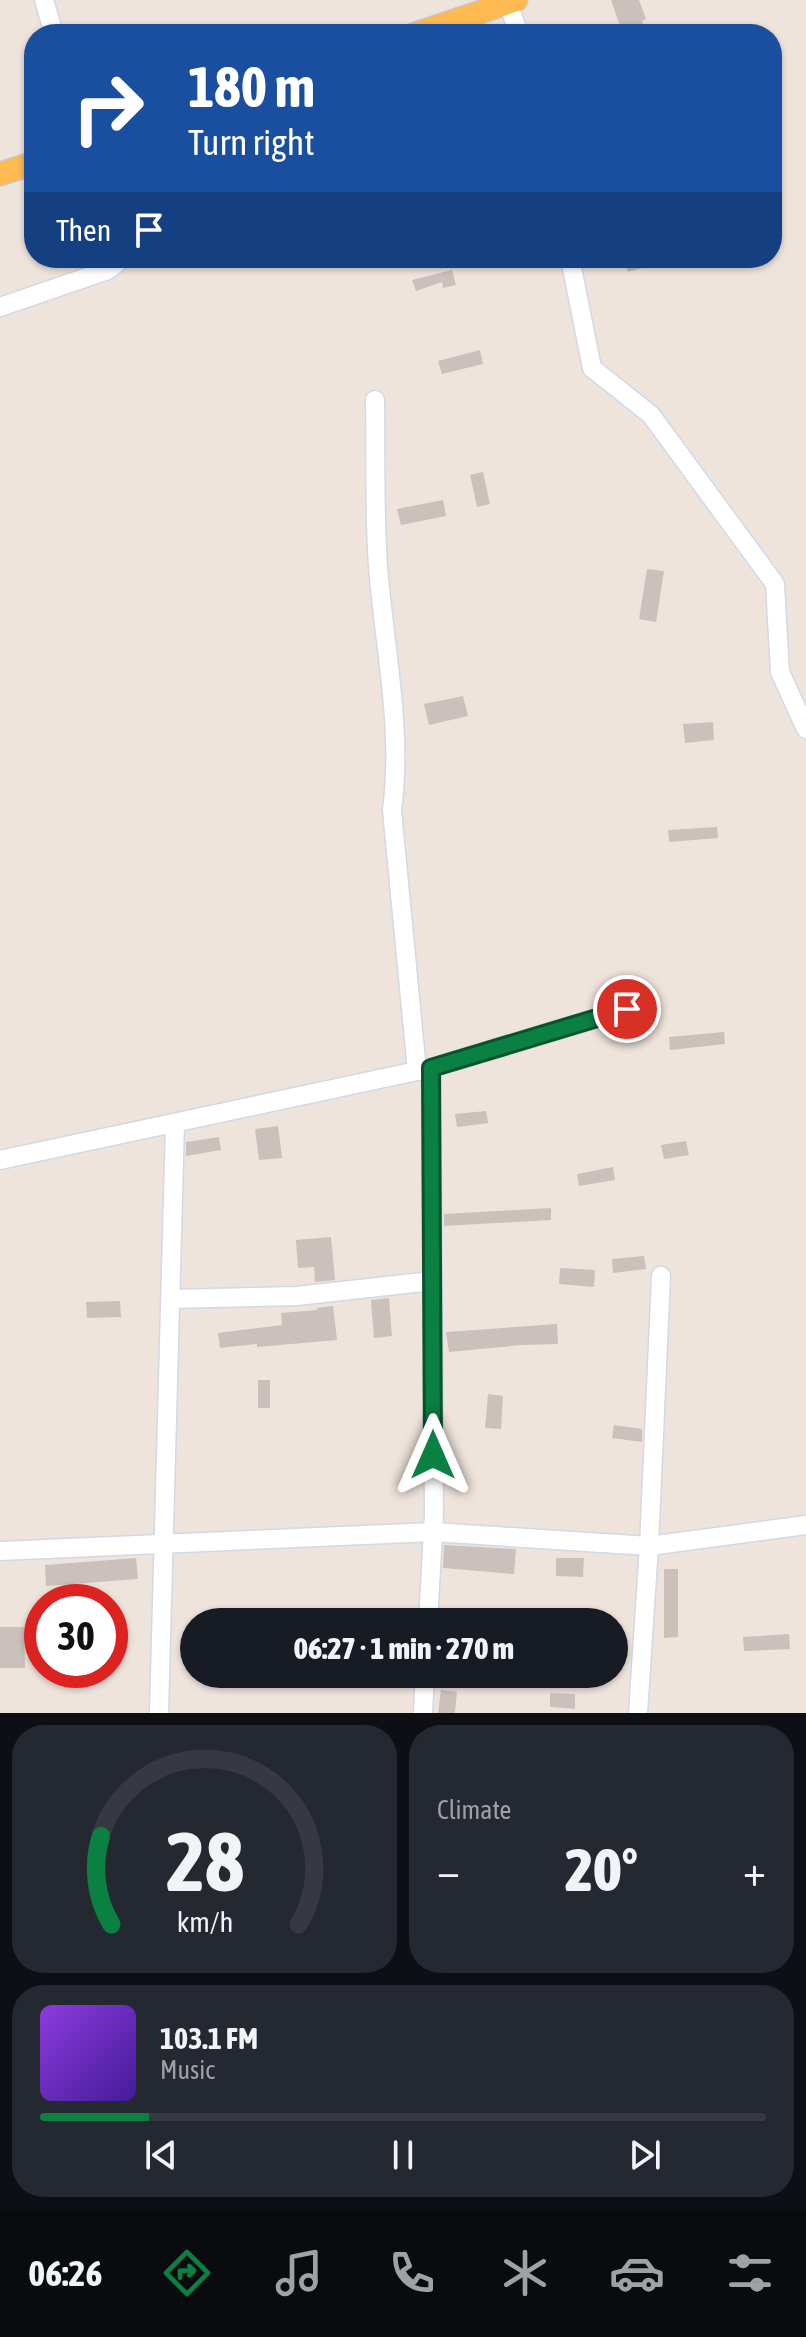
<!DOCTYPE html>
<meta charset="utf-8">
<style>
body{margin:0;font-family:"Asap Condensed",sans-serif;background:#242831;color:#f1f3f6;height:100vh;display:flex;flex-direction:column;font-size:30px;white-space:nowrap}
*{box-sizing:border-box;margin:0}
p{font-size:26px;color:#9ea1a6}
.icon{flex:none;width:44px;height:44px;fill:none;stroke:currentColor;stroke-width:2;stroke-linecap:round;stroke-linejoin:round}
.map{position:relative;height:1713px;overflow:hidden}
.side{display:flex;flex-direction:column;gap:12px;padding:12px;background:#0d0f14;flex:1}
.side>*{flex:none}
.guide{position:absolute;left:24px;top:24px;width:758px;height:244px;border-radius:32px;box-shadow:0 2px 6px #0004;background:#1a4fa0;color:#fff;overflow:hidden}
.speed{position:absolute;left:24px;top:1584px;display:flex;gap:16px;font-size:40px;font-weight:700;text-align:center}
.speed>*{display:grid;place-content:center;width:104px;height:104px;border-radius:50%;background:#171b24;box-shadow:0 2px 6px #0004;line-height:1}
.speed .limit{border:12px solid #d22;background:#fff;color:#111}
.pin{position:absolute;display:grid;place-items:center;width:68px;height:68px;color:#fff;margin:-34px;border:4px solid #fff;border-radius:50%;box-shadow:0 2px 8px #0007}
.me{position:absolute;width:88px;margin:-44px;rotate:0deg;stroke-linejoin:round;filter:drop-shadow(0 0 6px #0008)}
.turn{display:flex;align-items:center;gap:28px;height:168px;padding:0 32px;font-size:36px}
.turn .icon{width:104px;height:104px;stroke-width:2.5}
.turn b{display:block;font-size:56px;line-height:68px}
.then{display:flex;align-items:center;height:76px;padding:0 32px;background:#0003;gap:16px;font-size:30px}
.big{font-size:60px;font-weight:800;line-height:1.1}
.side .card{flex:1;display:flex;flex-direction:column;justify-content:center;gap:12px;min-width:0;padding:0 28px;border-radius:32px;background:#242831}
.side .dial{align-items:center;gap:0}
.dial svg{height:208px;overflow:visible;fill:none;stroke:#363941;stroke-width:7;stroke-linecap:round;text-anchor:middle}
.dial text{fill:#f1f3f6;stroke:none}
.song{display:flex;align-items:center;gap:24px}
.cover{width:96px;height:96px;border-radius:12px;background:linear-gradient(135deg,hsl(270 70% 55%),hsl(260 70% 35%))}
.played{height:8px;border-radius:4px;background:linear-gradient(90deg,#0b8043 15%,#363941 15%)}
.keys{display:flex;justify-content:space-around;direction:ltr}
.heat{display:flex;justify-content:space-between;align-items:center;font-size:44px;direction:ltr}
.side .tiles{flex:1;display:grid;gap:12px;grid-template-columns:1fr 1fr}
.card:last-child{grid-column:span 2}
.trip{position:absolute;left:180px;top:1608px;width:448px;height:80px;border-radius:40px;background:#171b24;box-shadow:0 2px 6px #0004;font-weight:800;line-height:80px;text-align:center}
.dock{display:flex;height:128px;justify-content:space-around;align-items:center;background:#090b0e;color:#9ea1a6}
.dock .icon{width:56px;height:56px}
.dock .active{color:#0b8043}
.dock b{font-size:36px;color:#f1f3f6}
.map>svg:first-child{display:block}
.building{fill:#cac1bc}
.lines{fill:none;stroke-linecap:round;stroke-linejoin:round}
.minor-casing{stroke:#d1d9e6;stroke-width:21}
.major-casing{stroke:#c8c8c8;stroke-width:25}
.minor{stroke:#fff;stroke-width:18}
.major{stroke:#ffb951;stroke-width:22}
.route-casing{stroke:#07532c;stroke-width:20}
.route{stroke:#0b8043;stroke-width:14}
</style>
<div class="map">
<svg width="806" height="1713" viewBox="0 0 806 1713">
<rect width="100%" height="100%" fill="#efe4dc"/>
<g class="building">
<path d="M611,0h28l7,19 -4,2 4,13h-23z"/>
<path d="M623,258h43v3l-38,11z"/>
<path d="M452,270l4,15 -13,3 -1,-6 -26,9 -4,-11z"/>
<path d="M480,350l3,14 -41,10 -4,-13z"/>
<path d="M483,472l7,32 -13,3 -7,-32z"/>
<path d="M443,500l3,16 -45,9 -4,-16z"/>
<path d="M647,569l17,2 -8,51 -17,-3z"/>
<path d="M463,696l5,20 -39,9 -5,-21z"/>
<path d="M713,722l1,18 -29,3 -2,-19z"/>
<path d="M717,827l1,11 -49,4 -1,-12z"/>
<path d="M724,1032l1,12 -55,6 -1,-13z"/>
<path d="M486,1111l2,12 -31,4 -2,-13z"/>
<path d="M278,1126l4,32 -23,2 -4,-31z"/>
<path d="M219,1137l2,13 -35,6v-14z"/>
<path d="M686,1141l3,14 -25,4 -3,-14z"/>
<path d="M613,1167l2,13 -36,6 -2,-12z"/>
<path d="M551,1208v12l-107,6v-12z"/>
<path d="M331,1237l4,43 -20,2 -1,-15 -16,1 -2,-28z"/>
<path d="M644,1256l2,13 -33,4 -1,-14z"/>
<path d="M560,1268l35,2 -1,17 -35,-3z"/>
<path d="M389,1298l3,38 -18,2 -3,-38z"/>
<path d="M120,1301l1,16 -34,1 -1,-16z"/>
<path d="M333,1306l4,34 -80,7v-3l-37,4 -2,-15 64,-8 -1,-12 36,-3v-2z"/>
<path d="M557,1324l1,20 -36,1 -73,7 -3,-20z"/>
<rect x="258" y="1380" width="12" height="28"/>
<path d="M488,1394l15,2 -2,33 -16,-1z"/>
<path d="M614,1425l28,4v13l-30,-4z"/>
<path d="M444,1545l72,4 -2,25 -71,-6z"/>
<path d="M136,1558l2,21 -92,7 -1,-21z"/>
<path d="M556,1558h28l-1,19 -27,-1z"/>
<path d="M664,1569h14v68l-14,1z"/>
<path d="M0,1627h24l1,41h-25z"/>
<path d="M789,1634l1,15 -46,2 -1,-14z"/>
<path d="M441,1690l16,2 -2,21h-17z"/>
<path d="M550,1693l25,1v15l-25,-2z"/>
</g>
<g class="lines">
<defs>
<g id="minor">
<path d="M44,0l10,34"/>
<path d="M508,3l11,31"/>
<path d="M570,258l22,110 59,47 124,169 5,88 26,57"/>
<path d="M0,307l108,-37 9,-7 1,-5"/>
<path d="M375,400c1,55 -1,111 3,166 6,80 25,163 14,244l25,261"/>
<path d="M0,1160l431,-92 196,-59"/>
<path d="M171,1299l126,-3 135,-15"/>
<path d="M0,1551l433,-19 216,14 157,-21"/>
<path d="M428,1622l6,-108 -3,-446"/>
<path d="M159,1713l16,-590"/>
<path d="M423,1713l2,-39"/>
<path d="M638,1713l11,-167 12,-270"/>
</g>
<g id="major">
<path d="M415,34l101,-34"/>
<path d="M0,174l34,-11"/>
</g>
</defs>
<use href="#minor" class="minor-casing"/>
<use href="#major" class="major-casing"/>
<use href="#minor" class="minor"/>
<use href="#major" class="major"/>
</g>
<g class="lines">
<defs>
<path id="route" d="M433,1455l-2,-387 196,-59"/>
</defs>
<use href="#route" class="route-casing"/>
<use href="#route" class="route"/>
</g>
</svg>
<div class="speed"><div class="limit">30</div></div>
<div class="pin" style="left:627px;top:1009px;background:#d93025"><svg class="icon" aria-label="arrive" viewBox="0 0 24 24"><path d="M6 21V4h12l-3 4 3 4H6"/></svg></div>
<svg class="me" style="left:433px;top:1455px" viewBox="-20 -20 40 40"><path d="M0-17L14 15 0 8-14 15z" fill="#0b8043" stroke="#fff" stroke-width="4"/></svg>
<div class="trip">06:27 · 1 min · 270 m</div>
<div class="guide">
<div class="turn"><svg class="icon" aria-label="right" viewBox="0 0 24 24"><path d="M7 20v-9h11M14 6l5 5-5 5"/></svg><div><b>180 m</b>Turn right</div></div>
<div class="then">Then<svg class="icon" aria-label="arrive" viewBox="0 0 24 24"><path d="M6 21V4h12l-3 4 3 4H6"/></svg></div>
</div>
</div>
<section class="side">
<div class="tiles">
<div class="card dial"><svg viewBox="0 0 100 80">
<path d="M14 69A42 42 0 1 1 86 69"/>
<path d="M14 69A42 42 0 0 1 10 35" stroke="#0b8043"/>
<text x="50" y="56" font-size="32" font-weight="700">28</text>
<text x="50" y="72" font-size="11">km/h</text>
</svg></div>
<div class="card"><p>Climate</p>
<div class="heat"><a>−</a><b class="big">20°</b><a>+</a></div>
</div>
<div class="card">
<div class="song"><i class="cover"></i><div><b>103.1 FM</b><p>Music</p></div></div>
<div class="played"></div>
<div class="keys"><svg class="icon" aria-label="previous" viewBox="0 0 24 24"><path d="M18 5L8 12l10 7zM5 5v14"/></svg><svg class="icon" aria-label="pause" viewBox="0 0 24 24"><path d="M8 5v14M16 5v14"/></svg><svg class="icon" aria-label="next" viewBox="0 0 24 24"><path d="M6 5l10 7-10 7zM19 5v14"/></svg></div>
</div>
</div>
</section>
<nav class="dock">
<b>06:26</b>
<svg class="icon active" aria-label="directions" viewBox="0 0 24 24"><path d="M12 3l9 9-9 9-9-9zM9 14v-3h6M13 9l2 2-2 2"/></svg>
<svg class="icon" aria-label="music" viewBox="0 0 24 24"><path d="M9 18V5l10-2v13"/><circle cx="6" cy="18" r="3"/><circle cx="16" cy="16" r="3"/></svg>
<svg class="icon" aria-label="phone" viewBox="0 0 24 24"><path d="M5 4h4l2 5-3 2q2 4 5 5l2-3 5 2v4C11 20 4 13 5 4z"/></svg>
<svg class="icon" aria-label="climate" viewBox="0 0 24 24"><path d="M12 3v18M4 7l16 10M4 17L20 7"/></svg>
<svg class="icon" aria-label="car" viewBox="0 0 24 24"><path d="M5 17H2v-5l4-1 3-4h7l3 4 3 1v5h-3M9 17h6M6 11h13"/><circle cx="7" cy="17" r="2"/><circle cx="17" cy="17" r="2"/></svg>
<svg class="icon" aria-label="filters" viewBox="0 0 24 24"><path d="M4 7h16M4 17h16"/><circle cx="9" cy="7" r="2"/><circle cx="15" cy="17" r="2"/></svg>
</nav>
